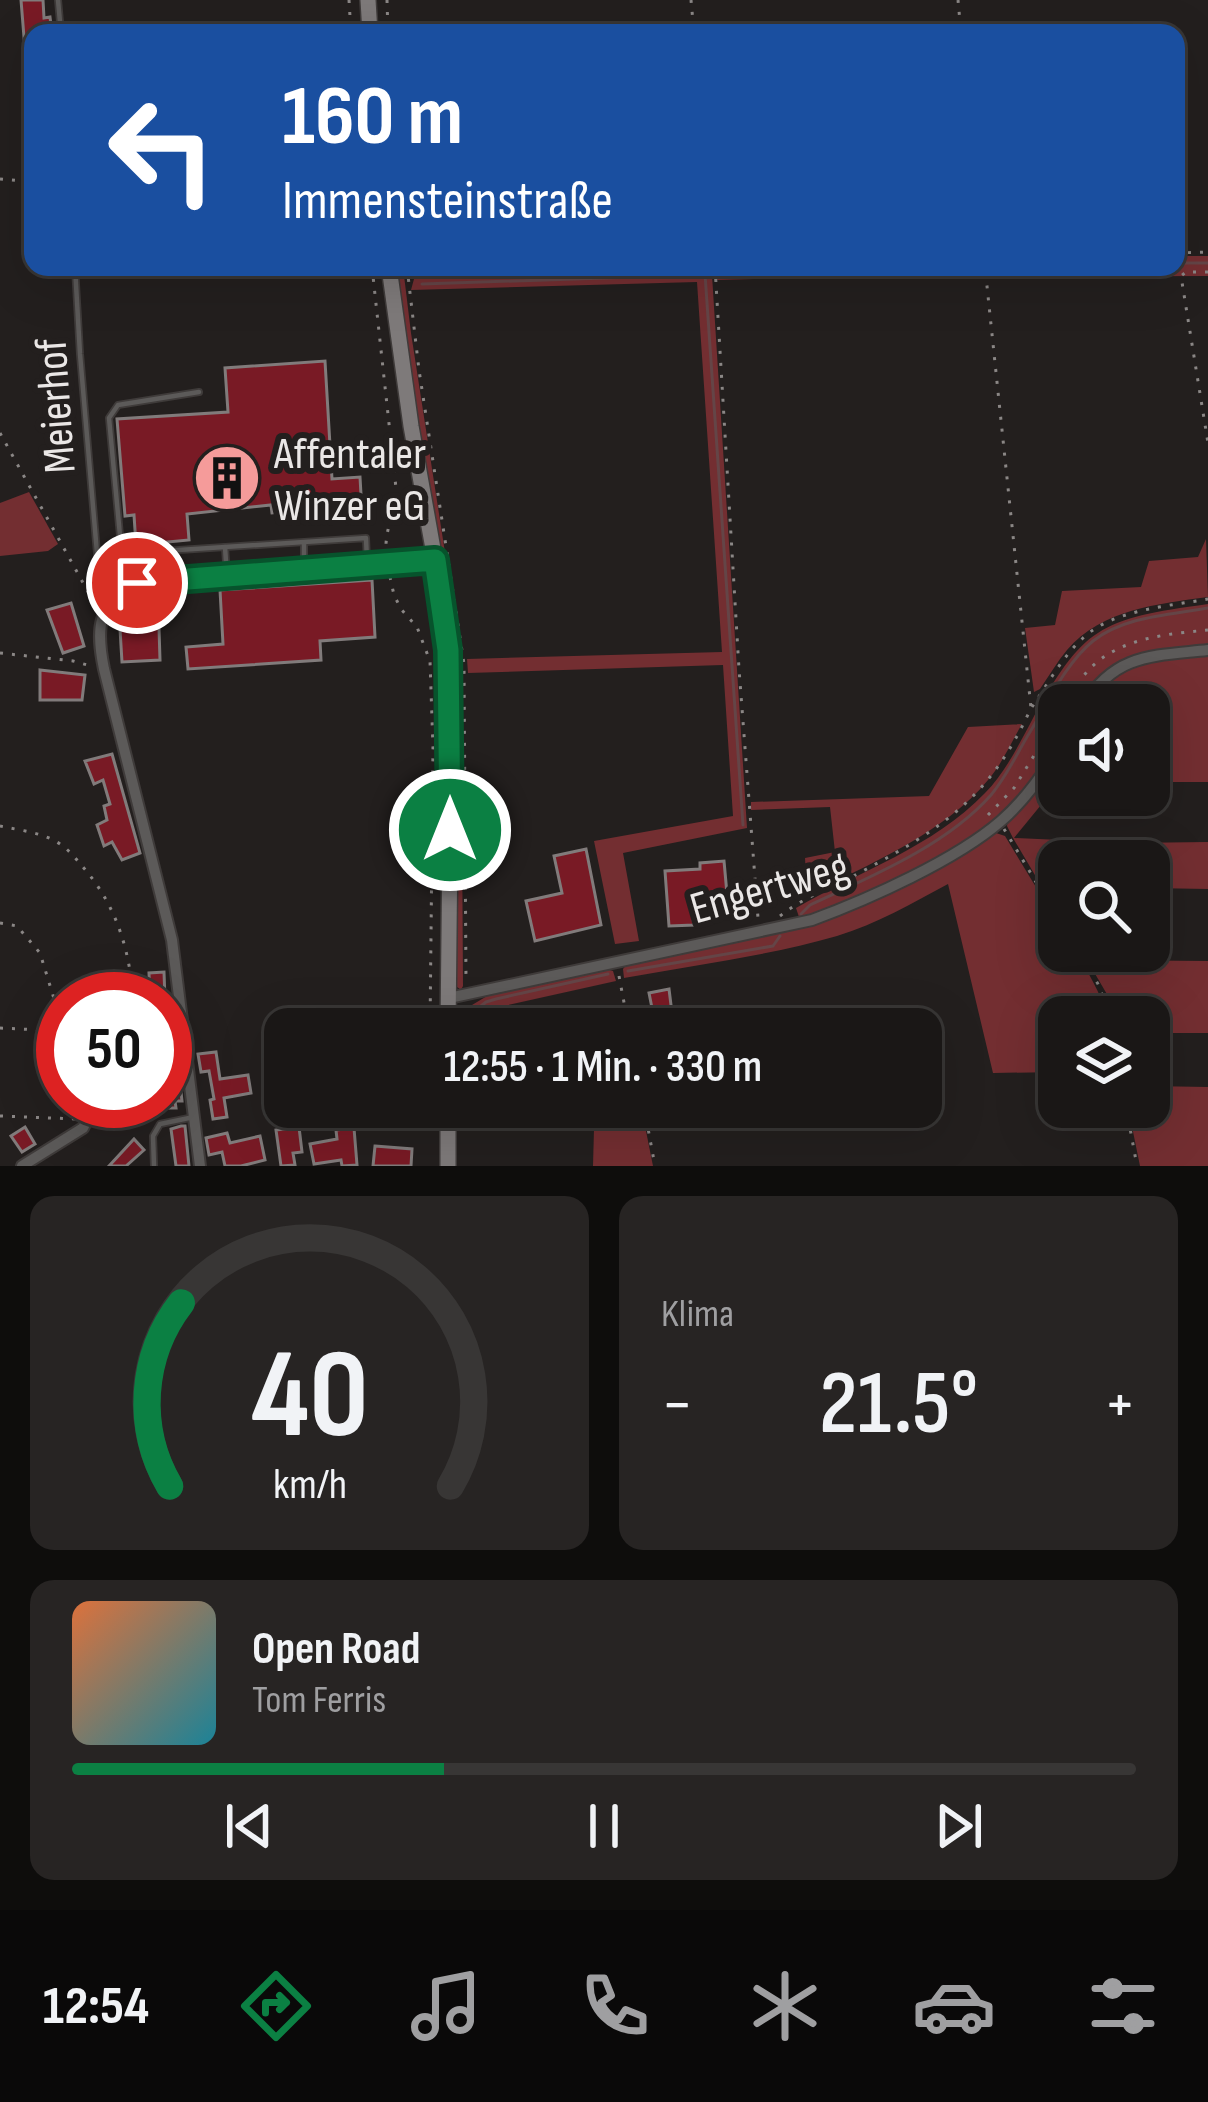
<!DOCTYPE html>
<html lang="de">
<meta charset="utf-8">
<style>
body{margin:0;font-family:"Sofia Sans Condensed",sans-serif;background:#272423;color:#f1f3f6;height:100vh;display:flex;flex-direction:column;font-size:45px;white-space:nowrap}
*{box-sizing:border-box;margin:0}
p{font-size:39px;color:#9f9fa1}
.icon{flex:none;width:66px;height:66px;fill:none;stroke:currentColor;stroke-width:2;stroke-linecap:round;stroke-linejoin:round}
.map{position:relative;height:1166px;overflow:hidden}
.drawer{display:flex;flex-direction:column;gap:30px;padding:30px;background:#0e0d0c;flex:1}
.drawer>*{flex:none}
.top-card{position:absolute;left:24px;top:24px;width:1161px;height:252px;border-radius:24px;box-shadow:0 12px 48px #0002,0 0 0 3px #383635;background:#1a4fa0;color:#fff;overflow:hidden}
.buttons{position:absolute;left:1038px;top:684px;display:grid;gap:24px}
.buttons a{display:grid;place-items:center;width:132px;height:132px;border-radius:24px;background:#1a1716;box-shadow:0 12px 48px #0002,0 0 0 3px #383635;font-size:60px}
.speed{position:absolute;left:36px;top:972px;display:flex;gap:24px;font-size:60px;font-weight:700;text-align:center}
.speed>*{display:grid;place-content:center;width:156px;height:156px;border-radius:50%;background:#1a1716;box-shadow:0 12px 48px #0002,0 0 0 3px #383635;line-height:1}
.speed .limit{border:18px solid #d22;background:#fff;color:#111}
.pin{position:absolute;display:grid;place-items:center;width:102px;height:102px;color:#fff;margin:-51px;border:6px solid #fff;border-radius:50%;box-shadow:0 3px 12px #0007}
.me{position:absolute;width:132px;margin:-66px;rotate:0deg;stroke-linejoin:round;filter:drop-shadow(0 0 9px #0008)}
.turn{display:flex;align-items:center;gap:42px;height:252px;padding:0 60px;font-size:54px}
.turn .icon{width:156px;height:156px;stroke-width:2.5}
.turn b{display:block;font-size:84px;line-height:102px}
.big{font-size:90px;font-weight:600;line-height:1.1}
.drawer .widget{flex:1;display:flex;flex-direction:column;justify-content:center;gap:18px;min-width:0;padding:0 42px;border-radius:24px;background:#272423}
.drawer .dial{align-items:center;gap:0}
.dial svg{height:312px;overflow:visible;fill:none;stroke:#383635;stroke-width:7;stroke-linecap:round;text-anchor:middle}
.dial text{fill:#f1f3f6;stroke:none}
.song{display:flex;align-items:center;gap:36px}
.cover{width:144px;height:144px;border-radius:18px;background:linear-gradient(135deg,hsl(20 70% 55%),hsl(190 70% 35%))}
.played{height:12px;border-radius:6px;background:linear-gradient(90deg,#0b8043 35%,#383635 35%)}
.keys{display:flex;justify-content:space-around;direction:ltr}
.heat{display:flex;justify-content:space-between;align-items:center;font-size:66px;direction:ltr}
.drawer .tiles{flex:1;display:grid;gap:30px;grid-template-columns:1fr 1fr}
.widget:last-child{grid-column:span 2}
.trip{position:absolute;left:264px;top:1008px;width:678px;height:120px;border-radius:24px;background:#1a1716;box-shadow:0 12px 48px #0002,0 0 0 3px #383635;font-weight:600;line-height:120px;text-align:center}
.tabs{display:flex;height:192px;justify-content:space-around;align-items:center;background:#0a0909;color:#9f9fa1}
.tabs .icon{width:84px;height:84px}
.tabs .on{color:#0b8043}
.tabs b{font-size:54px;color:#f1f3f6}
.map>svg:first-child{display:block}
.green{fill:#732e31}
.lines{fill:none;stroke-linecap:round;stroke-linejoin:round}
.stream{stroke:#644547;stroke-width:3}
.building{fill:#791a25;stroke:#817b7b;stroke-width:3}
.service-casing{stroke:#3f3b3a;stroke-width:8}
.minor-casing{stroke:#3f3b3a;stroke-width:14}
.secondary-casing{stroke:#3f3b3a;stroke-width:18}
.path{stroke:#8b8786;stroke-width:3;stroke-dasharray:3 9;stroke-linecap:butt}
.service{stroke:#5c5a59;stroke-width:4.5}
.minor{stroke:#5c5a59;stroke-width:10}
.secondary{stroke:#7e7a7a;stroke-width:15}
.route-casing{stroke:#07532c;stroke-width:30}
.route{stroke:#0b8043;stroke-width:21}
.labels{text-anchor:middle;stroke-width:12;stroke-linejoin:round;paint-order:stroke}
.street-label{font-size:45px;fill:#eae7e6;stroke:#231f1e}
.poi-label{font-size:45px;fill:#eae7e6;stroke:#231f1e;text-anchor:start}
</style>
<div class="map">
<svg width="1208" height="1166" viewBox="0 0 1208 1166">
<rect width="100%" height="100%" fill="#231f1e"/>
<g class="green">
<path d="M1176,256h32v20l-220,1 -1,-10h189z"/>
<path d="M396,267h7l8,66 50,323 2,330 -2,4 -5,-4 3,-302 -24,-172 -21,-104z"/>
<path d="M774,267h207l1,6 -265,7 4,-10z"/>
<path d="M705,270l7,5 35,553 -124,25 16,88 -24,3 -21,-103 139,-25 -10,-151 -255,8 -1,-14 255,-7 -25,-370 -286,8 3,-11z"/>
<path d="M29,492l29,52 -10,7 -48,5v-53z"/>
<path d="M1206,539l2,58c-50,7 -106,12 -141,53 -10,12 -18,26 -27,39l-6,3 -9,-64 30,-3 7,-34 79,-4 8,-26 49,-4z"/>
<path d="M1208,604v42c-55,8 -99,5 -128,59h-21c0,11 3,27 -1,37 -3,8 -11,17 -15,24 -53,84 -156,119 -243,154l-4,-12c64,-37 137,-61 189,-115 19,-19 32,-45 45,-69 53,-98 69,-105 178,-120z"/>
<path d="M1208,655v127h-59v-77h-61c30,-47 71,-45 120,-50z"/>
<path d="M1022,724c-11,19 -20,40 -34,56 -43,53 -122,86 -181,115l-2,-37 30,-6 -5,-45 -79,3v-8l178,-6 39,-69z"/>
<path d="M1059,757v26l-45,55 113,5 81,-1v47l-59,-1v-27h-90v26h-17l-29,-49 -6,-12 1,-7 25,-25z"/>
<path d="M993,832l12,4 54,89v26h16c13,21 26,42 32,66h-48v55l-66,1 -45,-189c-36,19 -71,40 -111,52 -69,20 -142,29 -213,42l-1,-9 4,-5 168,-35 35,-10z"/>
<path d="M1087,960l121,1v72h-59v-16h-36l-5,-21z"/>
<path d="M606,969l7,2 3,10 -121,27 -34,21 6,-21 20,-12z"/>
<path d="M1149,1086l59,1v79h-68l-12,-59h21z"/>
<path d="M643,1116l10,50h-60l1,-37z"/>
</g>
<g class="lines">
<g class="stream">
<path d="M1176,263h32"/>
<path d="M705,274l38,551"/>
<path d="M422,284l514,-17"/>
<path d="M801,914l9,-9c60,-28 136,-59 181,-110 16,-19 26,-42 39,-63 18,-30 36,-69 63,-91 32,-25 77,-26 115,-33"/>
<path d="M628,971l145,-25 7,-10"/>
<path d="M471,1014l15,-12 10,-3 112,-25"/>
</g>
</g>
<g class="building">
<path d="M21,0h22l1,18 6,-1 2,16h-19v29h-7z"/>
<path d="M325,361l7,118 28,-2 2,35h-6l1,8 -24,1 -1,-13 -60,5 -1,-8 -84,9 2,26 -53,5 -2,-30 -9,1 -8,-97 111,-7 -3,-44z"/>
<path d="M372,580l3,57 -55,4 1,19 -133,9 -2,-22 37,-3 -3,-54z"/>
<path d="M71,603l13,43 -21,7 -16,-43z"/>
<path d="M159,628l1,32 -38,2 -2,-33z"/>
<path d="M40,670l45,5 -3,25h-42z"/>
<path d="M112,754l28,99 -18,7 -10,-18 -8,4 -7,-21 10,-5 -3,-14 6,-2 -7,-24 -9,4 -9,-23z"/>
<path d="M586,849l15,76 -66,16 -9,-40 36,-8 -8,-37z"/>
<path d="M724,861l5,55 -36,3 1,6 -25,1 -4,-55 35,-2v-6z"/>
<path d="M164,972l1,27h-15l-1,-26z"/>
<path d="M669,989l4,32 -26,6 -3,-12 9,-2 -4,-20z"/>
<path d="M216,1052l4,27 28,-4 3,18 -27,5 3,19 -14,2 -3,-19 4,-1 -5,-28 -8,1 -3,-18z"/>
<path d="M180,1083l2,18h-7l1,7h-11v-24z"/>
<path d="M181,1126h4l4,40h-13l-5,-37z"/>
<path d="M25,1127l10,17 -13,8 -11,-16z"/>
<path d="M299,1127l3,25 -9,1 2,12 -14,1 -5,-36z"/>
<path d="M354,1128l3,37 -15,1 -1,-6 -27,4 -4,-20 27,-5 -1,-9z"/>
<path d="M227,1133l3,10 30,-7 5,24 -24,6h-16l-3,-14 -13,3 -3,-17z"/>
<path d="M134,1139l10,11 -18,16h-17z"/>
<path d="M375,1146l37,3 -1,17h-38z"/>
</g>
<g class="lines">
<defs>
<g id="service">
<path d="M58,0l3,33"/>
<path d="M75,267l5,87 21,246 5,7"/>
<path d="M304,543v27"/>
<path d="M225,547l2,30"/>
<path d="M121,562l12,-1 15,-9 218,-14 1,23"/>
<path d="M125,589l-16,-171 9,-13 81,-13"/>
<path d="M154,1166l-1,-30 7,-12 34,-7"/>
</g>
<g id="minor">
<path d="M1084,705c31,-52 70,-49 124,-55"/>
<path d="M449,998l363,-78c57,-21 144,-60 189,-99 24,-21 42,-46 58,-73"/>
<path d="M22,1166l61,-38 4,-8"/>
<path d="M200,1166l-28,-226 -68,-271c-8,-39 -8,-66 34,-86l297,-23"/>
</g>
<g id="secondary">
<path d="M368,0l2,33"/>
<path d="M389,267l22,159 24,134 12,90 4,96 -3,283"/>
<path d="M448,1107v59"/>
</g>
</defs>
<use href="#service" class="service-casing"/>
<use href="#minor" class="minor-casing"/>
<use href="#secondary" class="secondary-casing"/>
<g class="path">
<path d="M349,0l2,33"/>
<path d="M387,0l1,33"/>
<path d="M691,0l3,33"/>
<path d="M958,0l3,33"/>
<path d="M0,179l33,3"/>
<path d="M1176,253l32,-1"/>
<path d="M372,267l24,221c-1,23 -11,42 -10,62"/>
<path d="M407,267l12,103 45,294 2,317"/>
<path d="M715,267l24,402 19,249"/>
<path d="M1208,272h-22l-5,4 27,167"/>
<path d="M410,276l289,-9"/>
<path d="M0,433l92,166"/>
<path d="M390,577l4,18 7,14 16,18 13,34 3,87 -3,281"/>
<path d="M0,653l73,8 18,5"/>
<path d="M1065,705c7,-10 13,-23 21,-32 30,-35 80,-39 122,-43"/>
<path d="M1032,707c16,-23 30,-50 51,-69 29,-28 86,-32 125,-39"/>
<path d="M988,815l26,-27 45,-73"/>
<path d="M0,826c18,4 39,6 55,15 12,6 20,17 28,26 33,38 47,83 50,132"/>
<path d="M1004,829l55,91"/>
<path d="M780,916c25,-20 54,-29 81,-44 84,-45 130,-76 170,-164l-46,-441"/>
<path d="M0,923l17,3 23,27 23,75"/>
<path d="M1078,951l20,33 13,33"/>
<path d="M619,976l10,53"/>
<path d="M0,1028l63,3"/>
<path d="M82,1101l3,11"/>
<path d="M644,1107l11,59"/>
<path d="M1126,1107l11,59"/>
<path d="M0,1116l76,3"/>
<path d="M98,1118l32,-3 8,-14"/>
</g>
<use href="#service" class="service"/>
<use href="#minor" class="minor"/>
<use href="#secondary" class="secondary"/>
</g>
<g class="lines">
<defs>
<path id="route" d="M137,583l298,-23 13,90 2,180"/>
</defs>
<use href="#route" class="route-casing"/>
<use href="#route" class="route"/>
</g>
<defs>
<symbol id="building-disc" viewBox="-11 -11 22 22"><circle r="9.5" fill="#f59b9a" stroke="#231f1e"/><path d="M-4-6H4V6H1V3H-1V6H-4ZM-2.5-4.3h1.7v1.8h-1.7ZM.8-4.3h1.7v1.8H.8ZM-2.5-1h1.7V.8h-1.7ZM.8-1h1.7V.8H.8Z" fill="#111"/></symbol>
</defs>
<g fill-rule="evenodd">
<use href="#building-disc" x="189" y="440" width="76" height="76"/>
</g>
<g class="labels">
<g class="street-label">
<text transform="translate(54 406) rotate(-94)" y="16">Meierhof</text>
<text transform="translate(769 886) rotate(-16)" y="16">Engertweg</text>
</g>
<g class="poi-label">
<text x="274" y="468">Affentaler<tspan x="274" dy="52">Winzer eG</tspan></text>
</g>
</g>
</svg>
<div class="buttons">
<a><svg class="icon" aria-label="sound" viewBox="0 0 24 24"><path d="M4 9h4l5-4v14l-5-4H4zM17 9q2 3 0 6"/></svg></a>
<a><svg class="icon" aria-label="search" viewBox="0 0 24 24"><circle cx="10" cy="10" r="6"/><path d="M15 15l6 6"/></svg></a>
<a><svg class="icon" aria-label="layers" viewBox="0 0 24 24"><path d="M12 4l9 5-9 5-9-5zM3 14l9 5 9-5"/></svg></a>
</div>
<div class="speed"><div class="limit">50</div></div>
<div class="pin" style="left:137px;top:583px;background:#d93025"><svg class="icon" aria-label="arrive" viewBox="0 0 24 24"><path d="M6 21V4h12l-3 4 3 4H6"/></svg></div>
<svg class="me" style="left:450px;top:830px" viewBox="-20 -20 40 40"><circle r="17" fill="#0b8043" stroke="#fff" stroke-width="3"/><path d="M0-11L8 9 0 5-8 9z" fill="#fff"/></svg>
<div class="trip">12:55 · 1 Min. · 330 m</div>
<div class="top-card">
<div class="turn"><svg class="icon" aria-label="left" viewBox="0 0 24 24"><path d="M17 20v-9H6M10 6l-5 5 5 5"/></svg><div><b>160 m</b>Immensteinstraße</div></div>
</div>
</div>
<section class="drawer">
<div class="tiles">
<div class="widget dial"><svg viewBox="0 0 100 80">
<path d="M14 69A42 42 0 1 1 86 69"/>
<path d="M14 69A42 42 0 0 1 17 22" stroke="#0b8043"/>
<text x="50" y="56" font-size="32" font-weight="700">40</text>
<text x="50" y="72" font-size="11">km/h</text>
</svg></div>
<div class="widget"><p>Klima</p>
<div class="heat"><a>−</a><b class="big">21.5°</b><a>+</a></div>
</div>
<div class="widget">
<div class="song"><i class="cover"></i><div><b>Open Road</b><p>Tom Ferris</p></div></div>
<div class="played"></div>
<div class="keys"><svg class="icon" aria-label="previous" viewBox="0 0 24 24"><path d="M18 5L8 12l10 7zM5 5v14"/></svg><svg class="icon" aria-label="pause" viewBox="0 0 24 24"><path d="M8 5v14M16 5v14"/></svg><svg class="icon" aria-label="next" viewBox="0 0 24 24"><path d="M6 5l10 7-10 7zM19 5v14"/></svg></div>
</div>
</div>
</section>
<nav class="tabs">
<b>12:54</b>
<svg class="icon on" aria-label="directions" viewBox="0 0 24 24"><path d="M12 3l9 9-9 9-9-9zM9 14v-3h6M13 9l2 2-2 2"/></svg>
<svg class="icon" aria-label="music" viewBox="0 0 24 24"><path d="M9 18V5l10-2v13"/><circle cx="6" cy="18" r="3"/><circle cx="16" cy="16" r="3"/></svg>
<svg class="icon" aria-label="phone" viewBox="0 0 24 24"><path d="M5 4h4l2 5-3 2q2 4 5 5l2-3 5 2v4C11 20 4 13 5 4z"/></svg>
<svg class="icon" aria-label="climate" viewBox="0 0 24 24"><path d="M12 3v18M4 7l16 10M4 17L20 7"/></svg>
<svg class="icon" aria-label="car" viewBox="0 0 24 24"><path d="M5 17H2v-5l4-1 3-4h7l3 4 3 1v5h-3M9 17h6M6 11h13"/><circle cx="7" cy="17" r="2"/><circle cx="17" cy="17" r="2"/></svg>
<svg class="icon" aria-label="filters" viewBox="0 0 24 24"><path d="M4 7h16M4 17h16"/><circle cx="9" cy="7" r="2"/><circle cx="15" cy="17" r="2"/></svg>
</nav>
